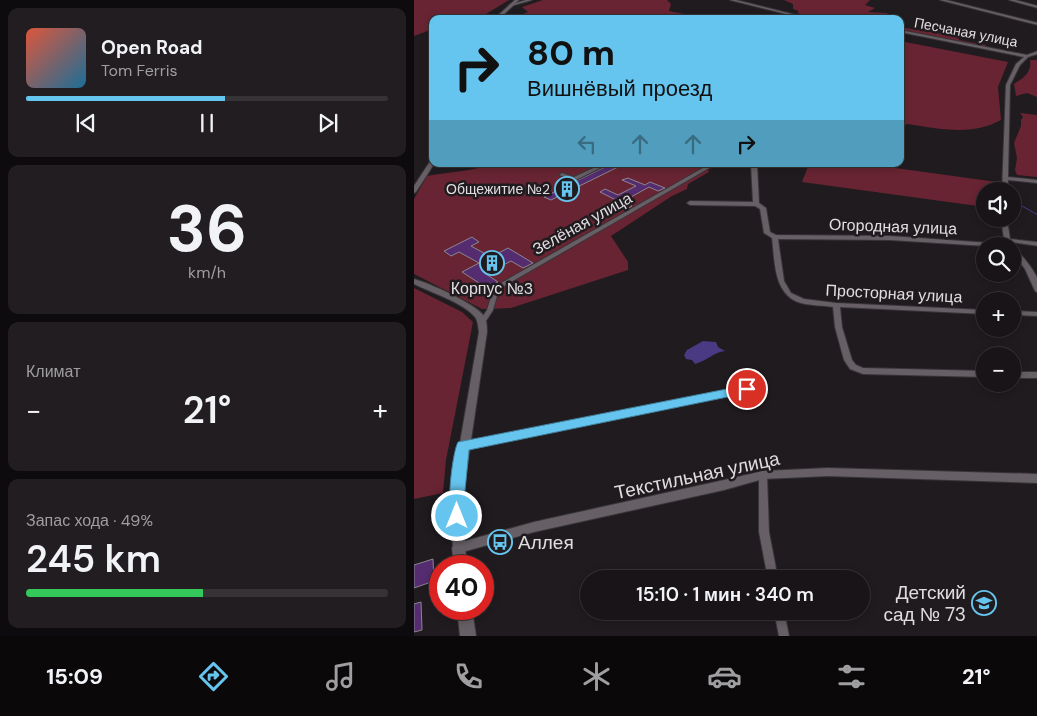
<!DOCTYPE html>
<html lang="ru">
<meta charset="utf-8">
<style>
body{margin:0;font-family:"DM Sans",sans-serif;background:#211d20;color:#f1f3f6;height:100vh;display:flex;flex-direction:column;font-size:19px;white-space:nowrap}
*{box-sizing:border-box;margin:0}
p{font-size:16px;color:#9f9ea1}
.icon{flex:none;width:28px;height:28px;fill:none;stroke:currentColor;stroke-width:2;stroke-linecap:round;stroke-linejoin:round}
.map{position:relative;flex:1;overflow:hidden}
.sheet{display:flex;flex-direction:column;gap:8px;padding:8px;background:#0d0b0d;width:414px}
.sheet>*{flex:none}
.banner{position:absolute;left:15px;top:15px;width:475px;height:152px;border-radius:10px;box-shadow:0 2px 8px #0003,0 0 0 1px #363336;background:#65c5ee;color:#111;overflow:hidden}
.controls{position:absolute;left:562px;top:182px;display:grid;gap:10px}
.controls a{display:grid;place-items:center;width:45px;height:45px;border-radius:50%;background:#181417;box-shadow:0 2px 8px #0003,0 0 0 1px #363336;font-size:25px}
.speed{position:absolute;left:15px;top:555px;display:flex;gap:10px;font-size:25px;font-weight:700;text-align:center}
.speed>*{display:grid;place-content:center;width:65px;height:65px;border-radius:50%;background:#181417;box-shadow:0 2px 8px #0003,0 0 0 1px #363336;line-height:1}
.speed .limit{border:8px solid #d22;background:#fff;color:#111}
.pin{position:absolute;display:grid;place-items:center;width:42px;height:42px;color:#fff;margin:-21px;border:2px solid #fff;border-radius:50%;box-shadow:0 1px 5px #0007}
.me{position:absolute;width:55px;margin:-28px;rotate:0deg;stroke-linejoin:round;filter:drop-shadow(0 0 4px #0008)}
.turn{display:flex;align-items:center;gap:18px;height:105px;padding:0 15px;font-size:22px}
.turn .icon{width:65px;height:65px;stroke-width:2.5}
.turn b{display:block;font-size:35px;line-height:42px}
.lanes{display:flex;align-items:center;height:48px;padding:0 15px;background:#0003;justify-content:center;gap:25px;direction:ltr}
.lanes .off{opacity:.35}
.big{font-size:38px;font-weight:600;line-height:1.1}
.sheet .widget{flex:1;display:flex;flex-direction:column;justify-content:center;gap:8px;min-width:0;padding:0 18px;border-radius:10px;background:#211d20}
.sheet .dial{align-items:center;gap:0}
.dial b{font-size:65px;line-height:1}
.song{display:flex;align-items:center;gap:15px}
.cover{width:60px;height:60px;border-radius:8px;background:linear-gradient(135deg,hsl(10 70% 55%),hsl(200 70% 35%))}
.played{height:5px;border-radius:2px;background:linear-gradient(90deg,#65c5ee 55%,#363336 55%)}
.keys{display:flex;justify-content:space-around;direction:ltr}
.heat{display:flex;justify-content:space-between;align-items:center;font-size:28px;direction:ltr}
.charge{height:8px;border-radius:4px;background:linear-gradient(90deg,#34c759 49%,#363336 0)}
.trip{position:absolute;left:166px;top:570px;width:290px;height:50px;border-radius:25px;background:#181417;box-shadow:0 2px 8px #0003,0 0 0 1px #363336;font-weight:600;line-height:50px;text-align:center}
.menu{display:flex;height:80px;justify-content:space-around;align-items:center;background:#0a0809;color:#9f9ea1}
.menu .icon{width:35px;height:35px}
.menu .on{color:#65c5ee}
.menu b{font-size:22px;color:#f1f3f6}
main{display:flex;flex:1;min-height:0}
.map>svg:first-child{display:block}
.green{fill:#682432}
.water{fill:#493a83}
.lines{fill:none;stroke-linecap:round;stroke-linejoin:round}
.stream{stroke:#493a83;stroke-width:1}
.building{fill:#552c70;stroke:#8b878e}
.minor-casing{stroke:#383538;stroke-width:2}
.tertiary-casing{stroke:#383538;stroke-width:2}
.secondary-casing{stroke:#383538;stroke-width:2}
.minor{fill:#665f65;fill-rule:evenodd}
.tertiary{fill:#665f65;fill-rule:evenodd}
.secondary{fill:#665f65;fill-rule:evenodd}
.route{fill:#65c5ee;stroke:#42809b}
.labels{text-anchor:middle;stroke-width:5;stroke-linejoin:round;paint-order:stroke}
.far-street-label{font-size:14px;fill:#e0dce0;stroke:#201b1f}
.far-poi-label{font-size:14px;fill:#e0dce0;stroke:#201b1f;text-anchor:end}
.street-label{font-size:16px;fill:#e0dce0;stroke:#201b1f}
.poi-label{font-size:16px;fill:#e0dce0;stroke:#201b1f}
.near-street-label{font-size:19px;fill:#e0dce0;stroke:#201b1f}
.near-poi-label{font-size:19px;fill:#e0dce0;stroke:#201b1f;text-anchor:start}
</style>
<main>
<section class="sheet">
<div class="widget">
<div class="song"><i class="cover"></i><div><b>Open Road</b><p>Tom Ferris</p></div></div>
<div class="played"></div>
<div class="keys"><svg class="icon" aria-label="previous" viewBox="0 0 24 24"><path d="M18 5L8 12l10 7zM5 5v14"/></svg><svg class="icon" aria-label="pause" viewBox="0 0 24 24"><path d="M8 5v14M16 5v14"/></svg><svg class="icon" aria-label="next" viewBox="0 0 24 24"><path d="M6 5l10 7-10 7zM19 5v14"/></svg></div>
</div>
<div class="widget dial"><b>36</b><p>km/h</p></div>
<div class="widget"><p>Климат</p>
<div class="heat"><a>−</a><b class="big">21°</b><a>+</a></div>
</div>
<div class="widget"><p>Запас хода · 49%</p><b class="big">245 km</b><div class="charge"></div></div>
</section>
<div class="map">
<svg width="624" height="636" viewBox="0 0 624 636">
<rect width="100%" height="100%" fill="#201b1f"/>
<g class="green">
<path d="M0,0h95l-23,14h-17l-10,5h-26v10l-19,7z"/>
<path d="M129,0h124l4,4 -2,7 41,8h-207v-2l9,1 16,-6 -6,-5z"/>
<path d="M370,0h86l-5,5 10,3 -7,4 19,1 3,5 4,1h-74l-23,-6 2,-2 -6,-2v-5z"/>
<path d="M486,27l42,7 8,-2 8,3 1,5 27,5 -1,2 -85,-17z"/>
<path d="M486,41l108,21 -10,25 3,33c-29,16 -62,9 -93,4l-8,2z"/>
<path d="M616,60h7v37l-10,-4 -11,3 -2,-12c9,-6 18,-11 16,-24z"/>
<path d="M606,113l17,2v62l-20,-2 -2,-5 2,-12 -3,-15 7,-17v-6l2,-3z"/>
<path d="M77,164h228l-11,6 1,2 -21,12 -1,5 -15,7 -61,40 17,26v8l-117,38 -21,1h-8l-68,-35v-75l13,-23c15,-3 53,-6 64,-12z"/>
<path d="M395,164h57l131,18 -1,9h-11v16l-183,-25z"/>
<path d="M0,288l48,24 11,10 -27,138 -3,33 -29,6z"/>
</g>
<path class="water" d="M289,341l13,1 2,5 7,4c-11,1 -18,10 -30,13l-3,-4 -6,-1 -2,-4 3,-5z"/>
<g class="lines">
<path class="stream" d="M601,202l23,13"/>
</g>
<g class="building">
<path d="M197,164h13l-73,36 -7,-3z"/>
<path d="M214,178l17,7 5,-3 15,6 -7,3 -9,-4 -27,15 10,4 -7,4 -16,-7 7,-3 -16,-8 5,-3 13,6 18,-9 -14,-6z"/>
<path d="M58,237l7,5 -8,4 20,11 17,-9 25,15 -10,5 -12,-7 -25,13 12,8 -11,6 -25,-16 17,-9 -20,-11 -8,4 -7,-5z"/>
<path d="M19,559l1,22 -20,7v-23z"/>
<path d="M7,602l1,28 -8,2v-28z"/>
</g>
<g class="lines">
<defs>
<g id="minor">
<path d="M112,0h6l-21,6 -2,-1z"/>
<path d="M316,0h6l76,19h-6z"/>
<path d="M526,0h6l92,23v2z"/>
<path d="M595,0h6l23,6v2z"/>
<path d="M486,30l127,25 11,-4v3l-10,3 -8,8 -10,20 -2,92 30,3v3l-30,-3v11h-6l4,-106 10,-21 8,-7 -124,-25z"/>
<path d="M188,164h6l-32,16h-4l-13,-5 3,-2 12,4z"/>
<path d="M296,164h6l-217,125 -6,21 -9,14h-4l-1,-2 8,-12 7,-23z"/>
<path d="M337,164h6l2,39 7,5 4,24 6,3 114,1 115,8 -2,-4 1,-1 -3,-20h6l3,20 28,3v4l-27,-4 1,4h-26l-96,-6 -112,-1 6,42 7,12 13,6 32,4 149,7v4l-145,-7 2,20 10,33 4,5 7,3 122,3v6l-122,-3 -13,-5 -6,-9 -9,-33 -2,-20c-10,-2 -22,-1 -32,-4 -28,-8 -26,-42 -29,-65l-8,-5 -4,-24 -5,-3 -65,-1 -3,-2 3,-2 63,1z"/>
<path d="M599,248c8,5 22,23 25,32 0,4 0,9 0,13l-3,-2 -10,-22 -12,-16z"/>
<path d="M599,311l25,1v4l-25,-1z"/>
<rect x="599" y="372" width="25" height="6"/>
<path d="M333,386l3,1 1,2 -1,2 -287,58 -3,-1 -1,-2 1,-2 3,-1z"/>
<path d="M349,471l3,2 1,2 2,57 9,47h-10l-9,-47v-57l1,-2z"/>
<path d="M360,611h10l5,25h-10z"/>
</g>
<g id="tertiary">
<path d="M101,0h4l-20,19h-5z"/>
<path d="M19,159v5h1l-18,28 -2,1v-7l17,-26z"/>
<path d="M0,279c15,4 62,25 70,37 3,5 3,11 3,16l-25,169 3,40 69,-19 190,-42 39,-9 65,-3 210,6v9l-210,-7 -65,3 -39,11 -190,42 -75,21 -4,-1 -2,-4 -3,-47 29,-169c-1,-5 -1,-11 -4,-15 -11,-14 -45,-25 -61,-33z"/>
</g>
<g id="secondary">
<path d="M45,542l5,2 4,22h-14l-2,-18 2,-4z"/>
<path d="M43,609h15l4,27h-16z"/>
</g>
</defs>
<use href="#minor" class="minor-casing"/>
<use href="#tertiary" class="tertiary-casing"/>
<use href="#secondary" class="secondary-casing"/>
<use href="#minor" class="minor"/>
<use href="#tertiary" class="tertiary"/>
<use href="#secondary" class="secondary"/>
</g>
<path class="route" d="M333,385l5,1 2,3 -2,3 -283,58 -5,51 1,15 -2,5 -6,2 -5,-2c-6,-11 0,-68 6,-79z"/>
<defs>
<symbol id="building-ring" viewBox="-11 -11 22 22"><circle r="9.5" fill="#201b1f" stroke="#65c5ee" stroke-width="1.5"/><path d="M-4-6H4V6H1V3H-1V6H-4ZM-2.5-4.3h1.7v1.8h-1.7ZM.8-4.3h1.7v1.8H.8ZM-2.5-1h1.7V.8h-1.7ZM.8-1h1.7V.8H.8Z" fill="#65c5ee"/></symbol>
<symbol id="bus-ring" viewBox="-11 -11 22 22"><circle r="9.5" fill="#201b1f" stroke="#65c5ee" stroke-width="1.5"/><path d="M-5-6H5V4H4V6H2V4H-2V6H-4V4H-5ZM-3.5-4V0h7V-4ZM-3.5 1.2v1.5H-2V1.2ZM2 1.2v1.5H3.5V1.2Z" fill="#65c5ee"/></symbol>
<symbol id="school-ring" viewBox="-11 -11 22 22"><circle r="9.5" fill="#201b1f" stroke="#65c5ee" stroke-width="1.5"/><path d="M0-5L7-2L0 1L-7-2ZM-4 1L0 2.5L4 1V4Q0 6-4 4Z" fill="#65c5ee"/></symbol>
</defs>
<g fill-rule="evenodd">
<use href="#building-ring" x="139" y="175" width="28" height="28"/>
<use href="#building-ring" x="64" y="249" width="28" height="28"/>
<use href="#bus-ring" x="72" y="528" width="28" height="28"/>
<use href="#school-ring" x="556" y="589" width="28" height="28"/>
</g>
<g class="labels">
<g class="far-street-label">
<text transform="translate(552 32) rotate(11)" y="5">Песчаная улица</text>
</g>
<g class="far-poi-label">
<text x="136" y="194">Общежитие №2</text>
</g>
<g class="street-label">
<text transform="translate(168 223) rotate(-29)" y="6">Зелёная улица</text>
<text transform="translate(479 226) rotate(2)" y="6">Огородная улица</text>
<text transform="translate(480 293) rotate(3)" y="6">Просторная улица</text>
</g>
<g class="poi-label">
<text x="78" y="294">Корпус №3</text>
</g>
<g class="near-street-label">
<text transform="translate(283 475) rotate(-12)" y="7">Текстильная улица</text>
</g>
<g class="near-poi-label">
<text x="104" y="549">Аллея</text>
<text x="552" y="599" text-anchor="end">Детский<tspan x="552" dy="22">сад № 73</tspan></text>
</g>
</g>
</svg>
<div class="controls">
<a><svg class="icon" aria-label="sound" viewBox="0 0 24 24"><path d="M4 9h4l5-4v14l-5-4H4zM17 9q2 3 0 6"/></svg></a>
<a><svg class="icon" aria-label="search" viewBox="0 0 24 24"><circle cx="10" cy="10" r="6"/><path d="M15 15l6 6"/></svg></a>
<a>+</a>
<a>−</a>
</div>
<div class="speed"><div class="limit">40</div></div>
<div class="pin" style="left:333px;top:389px;background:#d93025"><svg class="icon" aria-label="arrive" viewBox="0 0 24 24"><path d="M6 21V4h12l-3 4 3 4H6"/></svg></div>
<svg class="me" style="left:43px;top:516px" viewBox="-20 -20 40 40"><circle r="17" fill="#65c5ee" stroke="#fff" stroke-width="3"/><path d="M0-11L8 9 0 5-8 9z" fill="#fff"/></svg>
<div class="trip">15:10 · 1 мин · 340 m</div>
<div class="banner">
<div class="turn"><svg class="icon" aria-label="right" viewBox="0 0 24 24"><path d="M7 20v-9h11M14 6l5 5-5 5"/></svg><div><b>80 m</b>Вишнёвый проезд</div></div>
<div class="lanes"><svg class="icon off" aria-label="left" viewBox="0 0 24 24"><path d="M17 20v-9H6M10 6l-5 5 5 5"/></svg><svg class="icon off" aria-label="ahead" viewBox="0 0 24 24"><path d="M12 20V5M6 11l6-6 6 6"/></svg><svg class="icon off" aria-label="ahead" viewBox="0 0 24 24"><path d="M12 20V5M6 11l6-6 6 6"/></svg><svg class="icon" aria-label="right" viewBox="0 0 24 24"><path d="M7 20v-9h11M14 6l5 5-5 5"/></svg></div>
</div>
</div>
</main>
<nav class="menu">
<b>15:09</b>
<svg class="icon on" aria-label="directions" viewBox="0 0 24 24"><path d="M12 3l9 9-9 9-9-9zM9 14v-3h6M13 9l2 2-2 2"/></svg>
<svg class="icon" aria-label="music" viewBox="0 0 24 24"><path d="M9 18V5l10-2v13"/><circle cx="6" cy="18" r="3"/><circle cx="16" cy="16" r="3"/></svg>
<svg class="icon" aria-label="phone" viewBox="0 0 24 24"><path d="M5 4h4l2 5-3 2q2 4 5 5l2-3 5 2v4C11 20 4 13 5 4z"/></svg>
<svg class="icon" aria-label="climate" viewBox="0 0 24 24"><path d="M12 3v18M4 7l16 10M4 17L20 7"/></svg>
<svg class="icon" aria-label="car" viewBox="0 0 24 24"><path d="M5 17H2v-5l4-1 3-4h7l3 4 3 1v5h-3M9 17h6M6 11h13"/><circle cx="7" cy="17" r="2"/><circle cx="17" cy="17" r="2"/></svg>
<svg class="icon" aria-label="filters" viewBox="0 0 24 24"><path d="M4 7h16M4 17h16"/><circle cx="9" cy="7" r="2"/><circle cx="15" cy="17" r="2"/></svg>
<b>21°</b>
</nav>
